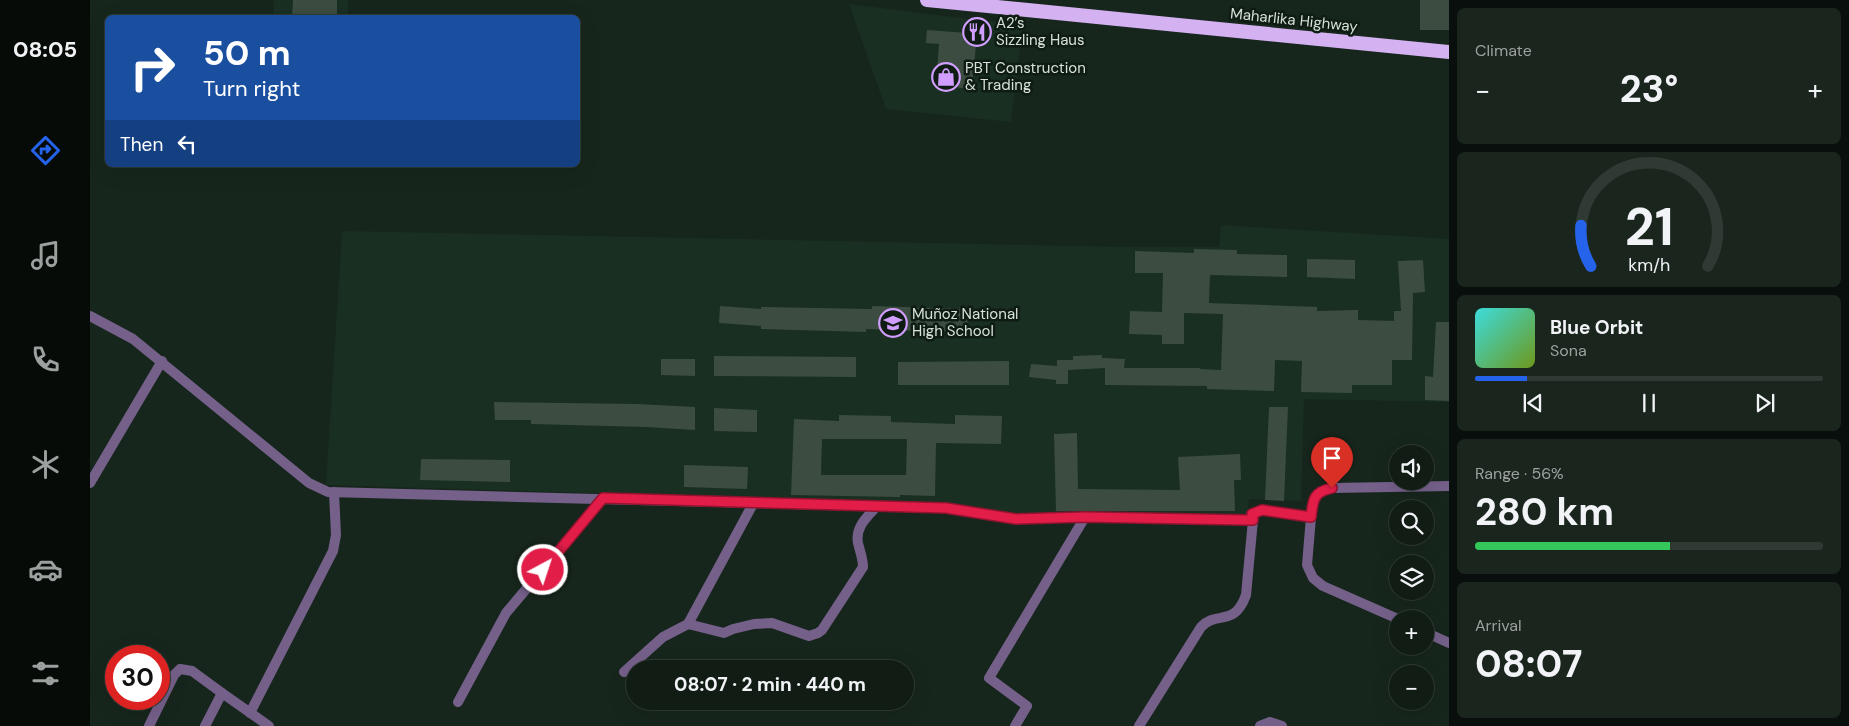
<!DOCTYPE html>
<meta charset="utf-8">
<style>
body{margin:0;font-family:"DM Sans",sans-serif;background:#1a251e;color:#f1f3f6;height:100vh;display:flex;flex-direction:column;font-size:19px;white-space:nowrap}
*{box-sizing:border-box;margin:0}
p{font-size:16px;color:#9ca1a0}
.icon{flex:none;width:28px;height:28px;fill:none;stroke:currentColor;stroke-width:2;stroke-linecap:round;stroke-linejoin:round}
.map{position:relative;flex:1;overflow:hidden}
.panel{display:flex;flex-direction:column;gap:8px;padding:8px;background:#090f0c;width:400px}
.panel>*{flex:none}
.hud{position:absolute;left:15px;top:15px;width:475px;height:152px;border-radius:8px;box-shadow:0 5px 20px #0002,0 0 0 1px #303a34;background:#1a4fa0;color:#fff;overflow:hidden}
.buttons{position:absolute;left:1299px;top:445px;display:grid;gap:10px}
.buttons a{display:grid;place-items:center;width:45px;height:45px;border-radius:50%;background:#111c15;box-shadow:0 5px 20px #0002,0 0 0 1px #303a34;font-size:25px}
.speed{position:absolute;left:15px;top:645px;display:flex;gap:10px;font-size:25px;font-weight:700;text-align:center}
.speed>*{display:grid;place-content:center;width:65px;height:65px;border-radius:50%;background:#111c15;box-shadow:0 5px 20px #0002,0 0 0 1px #303a34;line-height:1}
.speed .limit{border:8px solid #d22;background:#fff;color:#111}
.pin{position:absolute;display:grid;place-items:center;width:42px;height:42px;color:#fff;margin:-51px -21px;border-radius:50% 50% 50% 0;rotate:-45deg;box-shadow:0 0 5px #0007}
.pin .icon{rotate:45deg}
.me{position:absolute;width:55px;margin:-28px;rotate:40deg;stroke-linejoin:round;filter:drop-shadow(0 0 4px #0008)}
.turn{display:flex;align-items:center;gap:18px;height:105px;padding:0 15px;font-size:22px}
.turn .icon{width:65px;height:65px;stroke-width:2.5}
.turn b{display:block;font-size:35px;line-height:42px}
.then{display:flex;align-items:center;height:48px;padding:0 15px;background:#0003;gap:10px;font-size:19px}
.big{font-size:38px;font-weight:700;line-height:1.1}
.panel .widget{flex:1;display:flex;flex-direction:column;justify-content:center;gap:8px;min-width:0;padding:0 18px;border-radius:8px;background:#1a251e}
.panel .dial{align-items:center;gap:0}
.dial svg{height:130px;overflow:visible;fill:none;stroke:#303a34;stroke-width:7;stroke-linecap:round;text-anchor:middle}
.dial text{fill:#f1f3f6;stroke:none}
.song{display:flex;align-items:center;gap:15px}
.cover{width:60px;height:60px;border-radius:8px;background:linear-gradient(135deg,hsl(180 70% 55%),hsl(80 70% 35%))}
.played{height:5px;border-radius:2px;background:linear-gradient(90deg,#2563eb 15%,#303a34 15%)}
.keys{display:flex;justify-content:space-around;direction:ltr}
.heat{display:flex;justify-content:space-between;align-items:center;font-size:28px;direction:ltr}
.charge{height:8px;border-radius:4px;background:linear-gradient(90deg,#34c759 56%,#303a34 0)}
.trip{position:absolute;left:536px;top:660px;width:288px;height:50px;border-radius:25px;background:#111c15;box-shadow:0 5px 20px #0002,0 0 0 1px #303a34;font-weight:700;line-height:50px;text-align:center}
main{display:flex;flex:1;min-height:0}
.tabs{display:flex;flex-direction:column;width:90px;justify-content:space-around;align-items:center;background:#070b08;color:#9ca1a0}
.tabs .icon{width:35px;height:35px}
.tabs .on{color:#2563eb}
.tabs b{font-size:22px;color:#f1f3f6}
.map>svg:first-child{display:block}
.built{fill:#192f22}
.building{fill:#3c4c41;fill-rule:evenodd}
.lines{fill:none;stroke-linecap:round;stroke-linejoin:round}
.minor{stroke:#75608a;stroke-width:10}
.trunk{stroke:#d4b2f2;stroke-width:14}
.route-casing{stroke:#92132f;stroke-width:12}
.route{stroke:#e11d48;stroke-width:9}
.labels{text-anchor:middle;stroke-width:5;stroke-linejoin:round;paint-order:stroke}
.street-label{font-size:15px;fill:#d7e0da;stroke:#0e1c13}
.poi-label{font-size:15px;fill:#d7e0da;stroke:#0e1c13;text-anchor:start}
</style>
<main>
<nav class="tabs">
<b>08:05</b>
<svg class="icon on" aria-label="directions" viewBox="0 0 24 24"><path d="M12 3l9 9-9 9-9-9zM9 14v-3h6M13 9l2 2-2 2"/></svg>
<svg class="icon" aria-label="music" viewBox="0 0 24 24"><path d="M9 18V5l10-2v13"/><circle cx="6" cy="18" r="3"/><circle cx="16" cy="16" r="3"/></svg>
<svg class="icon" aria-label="phone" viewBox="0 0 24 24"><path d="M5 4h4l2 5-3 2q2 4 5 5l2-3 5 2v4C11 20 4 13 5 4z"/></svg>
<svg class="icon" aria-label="climate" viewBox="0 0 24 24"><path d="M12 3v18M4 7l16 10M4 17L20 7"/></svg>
<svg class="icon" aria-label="car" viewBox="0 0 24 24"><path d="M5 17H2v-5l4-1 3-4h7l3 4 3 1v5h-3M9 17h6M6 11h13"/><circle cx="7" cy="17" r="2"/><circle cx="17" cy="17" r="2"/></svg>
<svg class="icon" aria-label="filters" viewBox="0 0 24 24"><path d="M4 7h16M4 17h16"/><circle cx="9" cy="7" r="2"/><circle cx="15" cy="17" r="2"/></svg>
</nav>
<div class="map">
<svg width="1359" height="726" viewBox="0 0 1359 726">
<rect width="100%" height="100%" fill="#17261c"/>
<g class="built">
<path d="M184,0h74v17l-75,1z"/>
<path d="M759,4l120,15 -3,23 18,3 4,-24 35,3 -12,98 -125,-13z"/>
<path d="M1131,225l228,14v163l-145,-3 -3,102 -52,-2 -2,17 -232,-1 -65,-11 -624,-19 16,-254 790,16h87z"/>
</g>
<g class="building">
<path d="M203,0h44v18h-45z"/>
<rect x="1330" y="0" width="29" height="30"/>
<path d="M879,19l19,2 -3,24 -9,-1 -4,45 -36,-4 3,-41 -13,-1 1,-13 40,3z"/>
<path d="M1104,249l43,1v4l50,1v22l-77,-2 -1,28 108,4v4l41,-1v10l36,1v-10h7l-3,-50 25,-1 2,32 -12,1 -1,67h-20v25h-40v8l-51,-1 1,-31 -27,-1 -1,31 -67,-2v-3l-102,-1v-17l-37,2v14h-12v-4l-27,-3 2,-13 26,2v-6h16v-4l29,-1v3l23,1 -1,9h76v1l21,1 2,-56 -39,-1v31h-22v-9l-33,-1 1,-23 32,1 1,-39h-28v-22l59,2z"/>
<path d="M1217,259l48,1v19l-48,-2z"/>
<path d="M630,306l41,3v-2l111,2v-3l96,3 -1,24 -101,-4v3l-105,-3v-3l-42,-3z"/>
<path d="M1346,322h13v79l-24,-1v-24l8,1z"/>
<path d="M624,356l142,1v20l-142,-1z"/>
<path d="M571,359h34v17l-34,-1z"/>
<path d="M919,361v24h-111v-23z"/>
<path d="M404,402l143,2 58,3v23l-48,-3 -116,-3v-4h-36z"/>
<path d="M1179,407h19l-4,94 -19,-1z"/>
<path d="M624,408l43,2v22l-43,-1z"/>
<path d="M749,415l52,1v6l64,2v-9l47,1 -1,28 -65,-1 -1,53 -35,-1v2l-109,-2 3,-76 45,2zM732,439h85l-1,36h-85z"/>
<path d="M987,433l1,56 102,1 -2,-33 62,-3 1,26h-7l1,31h-179l-2,-77z"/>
<path d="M331,459l89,1v22l-90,-2z"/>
<path d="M594,465l64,2 -1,22 -63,-2z"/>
<path d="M459,544l4,3 -15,18 -3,-3z"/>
</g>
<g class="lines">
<g class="minor">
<path d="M0,316l43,23 176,144 19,9 618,16 70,11 69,-2 161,3h7l-1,-6 10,-4 49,7"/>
<path d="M0,483l72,-122"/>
<path d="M1308,619l-75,-33 -10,-8 -6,-13 4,-48 2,-15 4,-7 5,-4 10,-3 117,-2"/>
<path d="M598,624l36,9 9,-4 21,-5 18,-1 37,13 9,-3 4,-3 41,-63c0,-9 -3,-15 -5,-24 -3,-16 9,-26 19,-37"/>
<path d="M1335,632l24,11"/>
<path d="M534,672l39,-35 25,-13 66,-122"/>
<path d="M368,702l48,-89 97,-115"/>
<path d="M160,713l83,-162 3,-16 -2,-43"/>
<path d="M59,726l25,-51 6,-6 12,2 30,22"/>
<path d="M115,726l17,-33 47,33"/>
<path d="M925,726l12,-20 -38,-28 96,-161"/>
<path d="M1049,726l62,-99c16,-17 33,1 45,-32l7,-75"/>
<path d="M1170,726l10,-4 12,4"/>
</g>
<path class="trunk" d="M837,0l522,52"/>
</g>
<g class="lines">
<defs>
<path id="route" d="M453,570l60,-72 343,10 70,11 69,-2 161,3h7l-1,-6 10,-4 49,7c2,-17 2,-25 21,-29"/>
</defs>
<use href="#route" class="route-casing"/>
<use href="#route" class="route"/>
</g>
<defs>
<symbol id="restaurant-ring" viewBox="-11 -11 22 22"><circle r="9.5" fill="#0e1c13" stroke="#d19dfe" stroke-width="1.5"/><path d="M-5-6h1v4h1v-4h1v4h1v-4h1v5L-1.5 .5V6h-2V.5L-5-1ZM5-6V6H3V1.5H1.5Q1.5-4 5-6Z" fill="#d19dfe"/></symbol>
<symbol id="shop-ring" viewBox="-11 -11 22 22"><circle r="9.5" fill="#0e1c13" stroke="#d19dfe" stroke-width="1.5"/><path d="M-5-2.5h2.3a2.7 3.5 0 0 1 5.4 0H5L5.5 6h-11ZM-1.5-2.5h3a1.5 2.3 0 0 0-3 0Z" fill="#d19dfe"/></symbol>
<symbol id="school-ring" viewBox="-11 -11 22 22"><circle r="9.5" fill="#0e1c13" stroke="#d19dfe" stroke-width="1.5"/><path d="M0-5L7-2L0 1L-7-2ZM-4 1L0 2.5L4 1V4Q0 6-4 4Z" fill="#d19dfe"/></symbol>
</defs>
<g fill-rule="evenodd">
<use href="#restaurant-ring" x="871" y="16" width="32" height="32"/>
<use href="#shop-ring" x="840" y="61" width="32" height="32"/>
<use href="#school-ring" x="787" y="307" width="32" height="32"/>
</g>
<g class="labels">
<g class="street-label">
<text transform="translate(1204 20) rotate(6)" y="5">Maharlika Highway</text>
</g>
<g class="poi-label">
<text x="906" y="28">A2’s<tspan x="906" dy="17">Sizzling Haus</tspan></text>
<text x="875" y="73">PBT Construction<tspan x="875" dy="17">&amp; Trading</tspan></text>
<text x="822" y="319">Muñoz National<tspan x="822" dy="17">High School</tspan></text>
</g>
</g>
</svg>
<div class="buttons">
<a><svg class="icon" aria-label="sound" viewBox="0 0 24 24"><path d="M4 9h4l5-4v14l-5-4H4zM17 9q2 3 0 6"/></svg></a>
<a><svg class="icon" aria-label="search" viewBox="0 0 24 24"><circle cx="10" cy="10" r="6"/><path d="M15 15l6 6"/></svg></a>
<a><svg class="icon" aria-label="layers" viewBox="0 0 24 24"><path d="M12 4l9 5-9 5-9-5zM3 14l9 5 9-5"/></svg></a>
<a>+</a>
<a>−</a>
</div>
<div class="speed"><div class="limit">30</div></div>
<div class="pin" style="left:1242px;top:488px;background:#d93025"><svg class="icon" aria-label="arrive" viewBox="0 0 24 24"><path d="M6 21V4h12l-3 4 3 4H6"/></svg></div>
<svg class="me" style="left:453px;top:570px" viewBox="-20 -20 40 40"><circle r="17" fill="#e11d48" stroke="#fff" stroke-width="3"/><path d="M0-11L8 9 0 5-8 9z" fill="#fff"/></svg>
<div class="trip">08:07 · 2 min · 440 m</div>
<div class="hud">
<div class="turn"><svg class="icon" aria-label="right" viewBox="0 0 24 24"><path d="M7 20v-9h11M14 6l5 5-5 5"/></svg><div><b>50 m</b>Turn right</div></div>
<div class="then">Then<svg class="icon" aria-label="left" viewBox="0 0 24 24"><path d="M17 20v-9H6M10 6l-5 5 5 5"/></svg></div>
</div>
</div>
<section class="panel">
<div class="widget"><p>Climate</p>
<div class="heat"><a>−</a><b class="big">23°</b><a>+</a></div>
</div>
<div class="widget dial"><svg viewBox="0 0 100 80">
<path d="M14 69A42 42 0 1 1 86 69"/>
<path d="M14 69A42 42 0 0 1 8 44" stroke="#2563eb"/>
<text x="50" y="56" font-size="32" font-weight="700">21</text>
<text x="50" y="72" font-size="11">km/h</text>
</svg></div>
<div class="widget">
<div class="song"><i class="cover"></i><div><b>Blue Orbit</b><p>Sona</p></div></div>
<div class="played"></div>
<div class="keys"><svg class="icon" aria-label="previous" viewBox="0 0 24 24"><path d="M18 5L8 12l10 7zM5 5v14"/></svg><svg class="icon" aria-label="pause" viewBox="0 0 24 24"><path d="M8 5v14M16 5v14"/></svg><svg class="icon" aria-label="next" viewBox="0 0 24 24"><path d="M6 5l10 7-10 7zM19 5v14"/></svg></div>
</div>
<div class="widget"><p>Range · 56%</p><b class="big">280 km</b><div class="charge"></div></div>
<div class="widget"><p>Arrival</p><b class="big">08:07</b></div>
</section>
</main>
